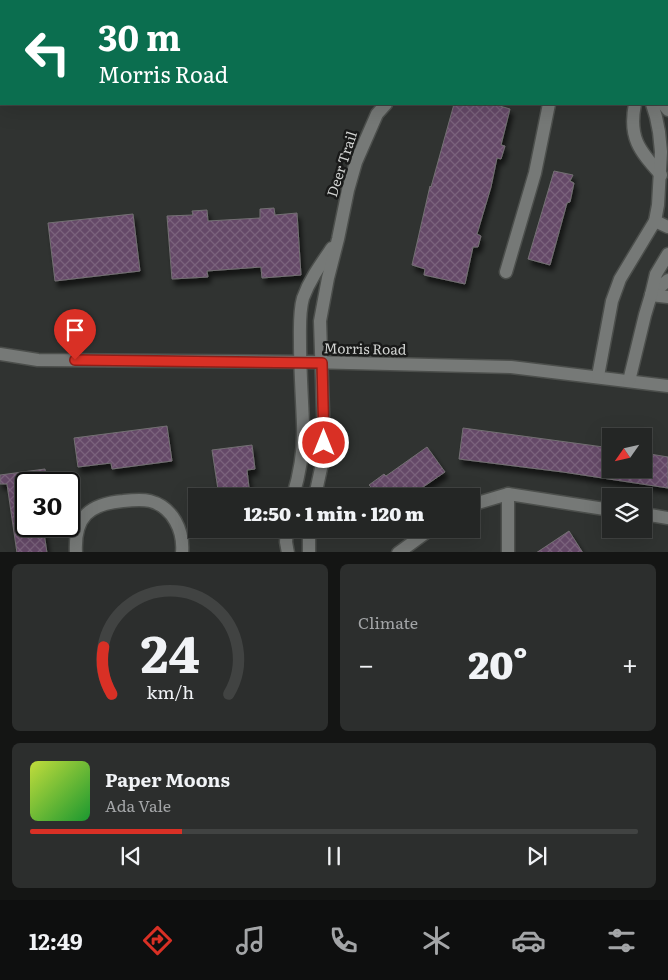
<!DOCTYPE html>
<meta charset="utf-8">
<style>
body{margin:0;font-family:Literata,serif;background:#2c2e2d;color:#f1f3f6;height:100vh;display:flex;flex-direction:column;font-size:19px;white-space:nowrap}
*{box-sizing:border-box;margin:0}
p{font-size:16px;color:#a3a5a7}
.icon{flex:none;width:28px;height:28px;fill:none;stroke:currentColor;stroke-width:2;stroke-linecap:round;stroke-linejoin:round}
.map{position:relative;height:552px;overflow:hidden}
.sheet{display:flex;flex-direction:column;gap:12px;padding:12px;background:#141514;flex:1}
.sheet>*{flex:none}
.hud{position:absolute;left:0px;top:0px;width:669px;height:105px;box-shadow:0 5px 20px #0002,0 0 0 1px #414342;background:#0b6e4f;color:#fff;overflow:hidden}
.needle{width:32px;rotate:236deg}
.controls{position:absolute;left:602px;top:428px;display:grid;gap:10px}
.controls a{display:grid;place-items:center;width:50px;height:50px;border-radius:0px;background:#242625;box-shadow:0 5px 20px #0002,0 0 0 1px #414342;font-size:25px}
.speed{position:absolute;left:15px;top:472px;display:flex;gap:10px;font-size:25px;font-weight:700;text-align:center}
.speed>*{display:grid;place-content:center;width:65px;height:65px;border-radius:50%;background:#242625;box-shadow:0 5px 20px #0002,0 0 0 1px #414342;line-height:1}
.speed .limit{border:2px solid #111;border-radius:8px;background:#fff;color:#111}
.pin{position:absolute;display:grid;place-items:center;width:42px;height:42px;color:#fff;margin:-51px -21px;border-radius:50% 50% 50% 0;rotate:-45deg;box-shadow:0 0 5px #0007}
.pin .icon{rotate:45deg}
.me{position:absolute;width:55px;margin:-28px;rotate:0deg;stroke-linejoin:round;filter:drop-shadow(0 0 4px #0008)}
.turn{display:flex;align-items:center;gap:18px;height:105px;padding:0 15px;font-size:22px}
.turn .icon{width:65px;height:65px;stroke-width:2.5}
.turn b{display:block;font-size:35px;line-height:42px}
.big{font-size:38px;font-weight:800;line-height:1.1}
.sheet .tile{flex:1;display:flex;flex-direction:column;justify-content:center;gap:8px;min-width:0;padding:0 18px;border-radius:8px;background:#2c2e2d}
.sheet .dial{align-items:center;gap:0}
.dial svg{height:130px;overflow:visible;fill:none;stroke:#414342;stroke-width:7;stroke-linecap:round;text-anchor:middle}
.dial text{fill:#f1f3f6;stroke:none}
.song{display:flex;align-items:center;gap:15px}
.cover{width:60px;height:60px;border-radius:8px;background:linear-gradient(135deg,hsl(70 70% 55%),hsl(130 70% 35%))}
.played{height:5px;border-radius:2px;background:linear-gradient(90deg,#d93025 25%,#414342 25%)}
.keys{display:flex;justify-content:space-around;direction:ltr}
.heat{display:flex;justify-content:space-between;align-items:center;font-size:28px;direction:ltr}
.sheet .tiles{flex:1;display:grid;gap:12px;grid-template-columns:1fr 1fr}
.tile:last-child{grid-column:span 2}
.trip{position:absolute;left:188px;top:488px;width:292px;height:50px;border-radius:0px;background:#242625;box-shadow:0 5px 20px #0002,0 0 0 1px #414342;font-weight:800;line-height:50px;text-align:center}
.tab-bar{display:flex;height:80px;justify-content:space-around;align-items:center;background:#0e0f0f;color:#a3a5a7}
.tab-bar .icon{width:35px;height:35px}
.tab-bar .active{color:#d93025}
.tab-bar b{font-size:22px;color:#f1f3f6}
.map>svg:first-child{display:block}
.building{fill:url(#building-cross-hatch);stroke:#737073;filter:url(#shadow)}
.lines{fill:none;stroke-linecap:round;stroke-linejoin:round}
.minor-casing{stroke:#4c4f4c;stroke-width:15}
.minor{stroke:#767977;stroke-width:12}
.route-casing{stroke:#8d1f18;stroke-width:12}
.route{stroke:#d93025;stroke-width:9}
.labels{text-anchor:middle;stroke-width:5;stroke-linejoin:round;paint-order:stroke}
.street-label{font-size:14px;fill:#d1d3d1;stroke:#191a19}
</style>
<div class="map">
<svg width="668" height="553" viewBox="0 0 668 553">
<defs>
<pattern id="building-cross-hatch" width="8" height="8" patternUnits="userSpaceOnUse" patternTransform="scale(1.25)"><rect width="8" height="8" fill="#654867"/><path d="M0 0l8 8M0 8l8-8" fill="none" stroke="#7a627c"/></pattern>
<filter id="shadow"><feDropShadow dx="3" dy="5.5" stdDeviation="2.5" flood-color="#0009"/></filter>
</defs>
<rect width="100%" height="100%" fill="#303331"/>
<g class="building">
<path d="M454,104h39l17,5 -9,36 4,1 -4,13 -4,-1 -6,29 -14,47 4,2 -3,11h-5l-8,37 -41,-9 1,-6 -13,-4 18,-79 1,1z"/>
<path d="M554,171l19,4 -3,6 4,2 -4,19 -3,1 -17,62 -22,-6z"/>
<path d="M274,208l1,7 22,-2 4,62 -39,3 -1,-11 -54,4 1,6 -36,2 -5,-63 26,-1 -1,-4 15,-1 1,11 52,-3v-9z"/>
<path d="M133,214l7,57 -85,10 -7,-58z"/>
<path d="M167,426l5,35 -60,8 -1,-6 -33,4 -4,-29z"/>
<path d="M463,428l148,20v21h33v-16l24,4v31l-105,-16 -104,-13z"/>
<path d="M252,445l3,24 -8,1 3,26h-31l-7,-46z"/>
<path d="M427,447l18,25 -35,24h-52l13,-9 -2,-2 15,-11 2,2z"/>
<path d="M45,469l2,15h-21v42h17l4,27h-30l-10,-69h-7v-9z"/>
<path d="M569,531l14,22h-47z"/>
</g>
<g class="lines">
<defs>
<g id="minor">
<path d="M503,0l1,1"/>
<path d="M576,1l2,-1"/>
<path d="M635,104c-7,34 5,47 26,71"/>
<path d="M663,104l5,6"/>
<path d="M655,221l13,6"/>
<path d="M506,272l29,-99 14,-69"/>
<path d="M651,295l17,-15"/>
<path d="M651,295l17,2"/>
<path d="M0,354l38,6 271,2 202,5 157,19"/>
<path d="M598,376l14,-75 8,-22 35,-58 3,-16 3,-53 -2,-20 -3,-15 -4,-13"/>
<path d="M629,381l16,-66 6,-20 5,-21 12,-20"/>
<path d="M293,496c7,-23 11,-47 10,-72 -1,-27 -3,-54 -3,-81 0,-15 -1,-31 3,-45 7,-19 18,-34 29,-50"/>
<path d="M315,496l8,-37 1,-16 -4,-122 8,-43 10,-39 10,-49 8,-28 21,-48 9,-10"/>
<path d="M471,505l37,-11 103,16"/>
<path d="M644,514l24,4"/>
<path d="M287,529l-1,13 2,11"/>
<path d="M309,529v24"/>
<path d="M76,553c-2,-36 13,-49 47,-52 9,-1 19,-2 27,0 23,6 34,30 32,52"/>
<path d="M398,553l33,-24"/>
<path d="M508,553v-59"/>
</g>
</defs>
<use href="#minor" class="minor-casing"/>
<use href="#minor" class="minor"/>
</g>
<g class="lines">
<defs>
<path id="route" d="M75,360l247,3 2,80"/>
</defs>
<use href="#route" class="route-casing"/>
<use href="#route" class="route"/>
</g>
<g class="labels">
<g class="street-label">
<text transform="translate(342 164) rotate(-72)" y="5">Deer Trail</text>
<text transform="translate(365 349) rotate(1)" y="5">Morris Road</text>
</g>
</g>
</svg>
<div class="controls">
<a><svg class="needle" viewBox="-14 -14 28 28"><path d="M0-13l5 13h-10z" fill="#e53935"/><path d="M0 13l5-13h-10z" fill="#a3a5a7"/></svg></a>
<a><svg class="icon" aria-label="layers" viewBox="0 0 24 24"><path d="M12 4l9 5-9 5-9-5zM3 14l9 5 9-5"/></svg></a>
</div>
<div class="speed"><div class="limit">30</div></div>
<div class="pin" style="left:75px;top:360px;background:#d93025"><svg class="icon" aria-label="arrive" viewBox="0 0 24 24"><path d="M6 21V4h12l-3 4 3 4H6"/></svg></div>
<svg class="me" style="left:324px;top:443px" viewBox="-20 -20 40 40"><circle r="17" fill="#d93025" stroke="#fff" stroke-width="3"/><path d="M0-11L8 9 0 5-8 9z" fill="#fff"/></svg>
<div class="trip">12:50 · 1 min · 120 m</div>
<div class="hud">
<div class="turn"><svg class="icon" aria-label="left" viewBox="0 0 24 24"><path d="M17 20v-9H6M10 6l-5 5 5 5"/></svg><div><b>30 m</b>Morris Road</div></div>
</div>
</div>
<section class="sheet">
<div class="tiles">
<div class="tile dial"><svg viewBox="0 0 100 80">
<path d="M14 69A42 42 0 1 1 86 69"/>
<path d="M14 69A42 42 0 0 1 9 40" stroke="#d93025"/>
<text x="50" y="56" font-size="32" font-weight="700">24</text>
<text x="50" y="72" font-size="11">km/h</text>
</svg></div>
<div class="tile"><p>Climate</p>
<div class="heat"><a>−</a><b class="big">20°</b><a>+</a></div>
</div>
<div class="tile">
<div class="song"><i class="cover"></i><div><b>Paper Moons</b><p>Ada Vale</p></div></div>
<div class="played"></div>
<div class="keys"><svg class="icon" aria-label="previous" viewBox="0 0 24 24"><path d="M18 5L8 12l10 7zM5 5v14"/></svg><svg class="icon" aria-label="pause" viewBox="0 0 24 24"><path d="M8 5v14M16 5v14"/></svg><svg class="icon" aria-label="next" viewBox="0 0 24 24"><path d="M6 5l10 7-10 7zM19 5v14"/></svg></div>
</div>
</div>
</section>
<nav class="tab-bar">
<b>12:49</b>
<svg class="icon active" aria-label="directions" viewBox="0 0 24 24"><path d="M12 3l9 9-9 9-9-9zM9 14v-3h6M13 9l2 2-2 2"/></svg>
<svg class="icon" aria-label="music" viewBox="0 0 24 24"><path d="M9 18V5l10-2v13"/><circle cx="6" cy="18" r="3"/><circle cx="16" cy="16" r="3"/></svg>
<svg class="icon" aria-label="phone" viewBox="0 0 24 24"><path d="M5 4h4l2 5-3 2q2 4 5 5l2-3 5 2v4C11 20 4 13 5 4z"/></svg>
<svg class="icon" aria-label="climate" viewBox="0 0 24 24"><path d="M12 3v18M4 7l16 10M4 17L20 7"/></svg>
<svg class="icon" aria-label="car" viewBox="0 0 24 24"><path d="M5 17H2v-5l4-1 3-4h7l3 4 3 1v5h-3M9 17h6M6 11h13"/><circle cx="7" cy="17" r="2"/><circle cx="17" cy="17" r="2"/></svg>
<svg class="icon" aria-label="filters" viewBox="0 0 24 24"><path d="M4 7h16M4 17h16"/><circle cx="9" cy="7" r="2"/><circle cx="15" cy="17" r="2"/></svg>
</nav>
